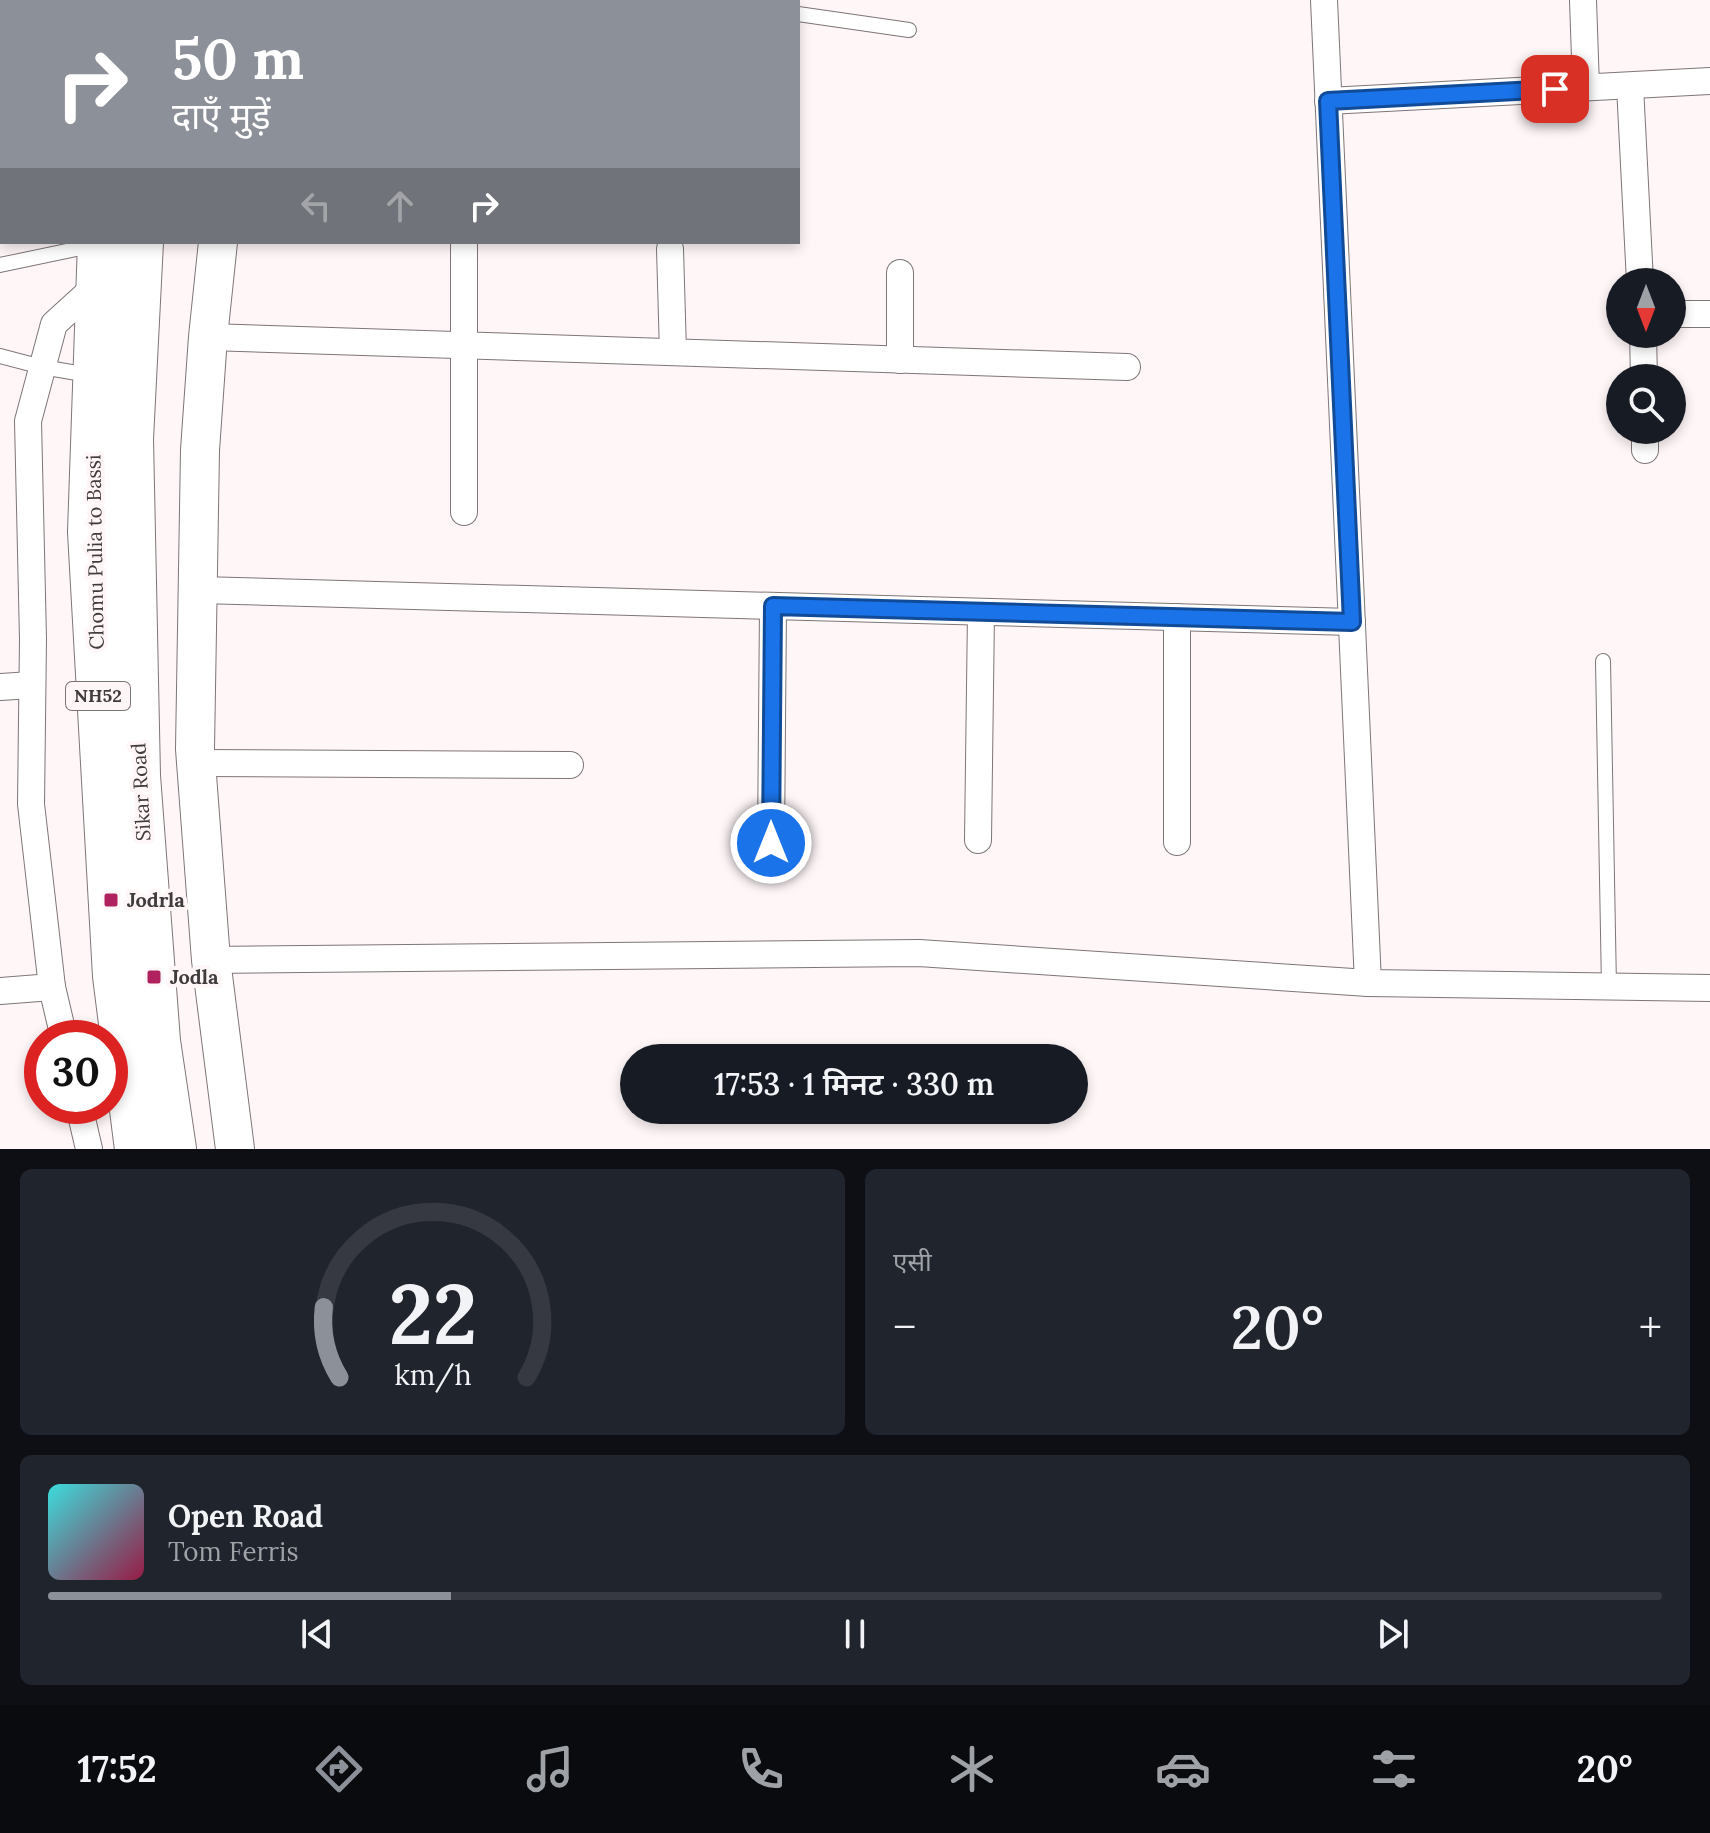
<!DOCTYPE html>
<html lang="hi">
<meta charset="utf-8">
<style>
body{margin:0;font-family:Lora,"Noto Sans Devanagari",serif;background:#20242c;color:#f1f3f6;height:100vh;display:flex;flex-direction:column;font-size:30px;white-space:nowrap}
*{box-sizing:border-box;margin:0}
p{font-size:26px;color:#9ea1a6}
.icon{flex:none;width:44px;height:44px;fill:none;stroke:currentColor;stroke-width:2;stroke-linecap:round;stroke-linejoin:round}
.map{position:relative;height:1149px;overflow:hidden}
.sheet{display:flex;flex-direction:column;gap:20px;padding:20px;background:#0d0f14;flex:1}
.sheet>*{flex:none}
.banner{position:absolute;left:0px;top:0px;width:800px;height:244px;box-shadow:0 4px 12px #0003;background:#8c9099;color:#fff;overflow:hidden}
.needle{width:52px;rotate:180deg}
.tools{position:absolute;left:1606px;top:268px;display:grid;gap:16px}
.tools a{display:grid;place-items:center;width:80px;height:80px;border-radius:50%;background:#171b24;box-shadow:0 4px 12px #0003;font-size:40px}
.speed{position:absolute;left:24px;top:1020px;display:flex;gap:16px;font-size:40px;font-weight:700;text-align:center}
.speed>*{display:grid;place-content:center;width:104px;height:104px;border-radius:50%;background:#171b24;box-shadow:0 4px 12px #0003;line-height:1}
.speed .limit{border:12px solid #d22;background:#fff;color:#111}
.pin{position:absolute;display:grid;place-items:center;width:68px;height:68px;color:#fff;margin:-34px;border-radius:16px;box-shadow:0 4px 12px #0006}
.me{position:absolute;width:88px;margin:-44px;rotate:0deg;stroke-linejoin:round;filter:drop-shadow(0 0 6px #0008)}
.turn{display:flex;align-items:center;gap:28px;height:168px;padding:0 40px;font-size:36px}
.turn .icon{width:104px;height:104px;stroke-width:2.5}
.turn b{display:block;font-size:56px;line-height:68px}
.lanes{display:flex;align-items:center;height:76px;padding:0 40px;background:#0003;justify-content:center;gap:40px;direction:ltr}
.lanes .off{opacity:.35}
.big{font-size:60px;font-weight:600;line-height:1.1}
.sheet .card{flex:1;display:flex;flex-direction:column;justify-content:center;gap:12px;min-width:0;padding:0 28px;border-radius:12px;background:#20242c}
.sheet .dial{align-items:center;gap:0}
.dial svg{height:208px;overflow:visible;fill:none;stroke:#363941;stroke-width:7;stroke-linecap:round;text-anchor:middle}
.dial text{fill:#f1f3f6;stroke:none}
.song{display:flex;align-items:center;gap:24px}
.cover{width:96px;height:96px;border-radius:12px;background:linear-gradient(135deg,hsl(180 70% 55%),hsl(340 70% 35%))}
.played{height:8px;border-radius:4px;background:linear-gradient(90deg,#8c9099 25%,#363941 25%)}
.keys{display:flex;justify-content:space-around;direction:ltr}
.heat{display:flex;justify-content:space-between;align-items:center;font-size:44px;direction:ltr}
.sheet .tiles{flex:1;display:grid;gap:20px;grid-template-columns:1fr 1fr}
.card:last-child{grid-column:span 2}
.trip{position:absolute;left:620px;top:1044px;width:468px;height:80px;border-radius:40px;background:#171b24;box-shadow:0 4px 12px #0003;font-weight:600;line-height:80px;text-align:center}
.dock{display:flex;height:128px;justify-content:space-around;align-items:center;background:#090b0e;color:#9ea1a6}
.dock .icon{width:56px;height:56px}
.dock .on{color:#8c9099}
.dock b{font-size:36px;color:#f1f3f6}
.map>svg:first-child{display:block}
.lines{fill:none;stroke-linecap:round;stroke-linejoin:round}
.service-casing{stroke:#7e7577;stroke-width:16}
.minor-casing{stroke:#7e7577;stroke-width:28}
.secondary-casing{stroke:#7e7577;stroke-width:40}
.trunk-casing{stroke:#7e7577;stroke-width:46}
.service{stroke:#fff;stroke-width:14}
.minor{stroke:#fff;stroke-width:26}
.secondary{stroke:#fff;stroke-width:38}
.trunk{stroke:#fff;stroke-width:44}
.route-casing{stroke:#114b97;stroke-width:20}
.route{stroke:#1a73e8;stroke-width:14}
.poi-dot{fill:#af225d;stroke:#fff6f8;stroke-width:3}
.labels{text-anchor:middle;stroke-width:8;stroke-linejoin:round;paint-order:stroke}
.shield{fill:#fff6f8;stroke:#797475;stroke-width:2}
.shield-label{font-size:18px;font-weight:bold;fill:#403c3d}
.street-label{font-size:20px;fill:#403c3d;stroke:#fff6f8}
.poi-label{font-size:20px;font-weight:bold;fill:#403c3d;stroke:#fff6f8;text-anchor:start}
</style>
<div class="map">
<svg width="1710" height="1149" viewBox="0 0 1710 1149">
<rect width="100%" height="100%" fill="#fff6f8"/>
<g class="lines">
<defs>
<g id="service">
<path d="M693,0l15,2"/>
<path d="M798,14l111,16"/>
<path d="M0,265l95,-20"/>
<path d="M0,356l42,11 47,8"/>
<path d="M1603,661l6,326"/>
</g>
<g id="minor">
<path d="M1324,0l44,983"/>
<path d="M1583,0l3,87"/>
<path d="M1630,86l10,196"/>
<path d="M1328,101l382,-20"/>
<path d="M670,249l3,103"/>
<path d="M900,273v87"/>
<path d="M1672,314h38"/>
<path d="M1643,334l1,44"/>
<path d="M208,337l919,30"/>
<path d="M1645,430v20"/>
<path d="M464,512v-270"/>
<path d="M199,590l1153,32"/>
<path d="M1177,617v225"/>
<path d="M0,687l32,-2"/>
<path d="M197,763l373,2"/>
<path d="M978,840l3,-228"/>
<path d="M771,843l2,-237"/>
<path d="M211,960l708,-7 449,30 342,5"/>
<path d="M0,991l52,-4"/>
<path d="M64,1038l-12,-51 -21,-183 2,-165 -5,-218 26,-97 44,-40"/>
<path d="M79,1106l10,43"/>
</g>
<g id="secondary">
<path d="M97,2v-2"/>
<path d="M245,2v-2"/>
<path d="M218,242l-10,95 -8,113 -5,299 16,211 24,189"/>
</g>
<g id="trunk">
<path d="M122,2v-2"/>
<path d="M173,2v-2"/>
<path d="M100,242l-10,290 25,444 22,173"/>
<path d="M141,242l-10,197 7,337 20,265 16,108"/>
</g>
</defs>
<use href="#service" class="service-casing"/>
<use href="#minor" class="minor-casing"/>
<use href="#secondary" class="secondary-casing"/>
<use href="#trunk" class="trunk-casing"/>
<use href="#service" class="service"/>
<use href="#minor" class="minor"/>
<use href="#secondary" class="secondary"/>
<use href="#trunk" class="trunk"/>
</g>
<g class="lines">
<defs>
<path id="route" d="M771,843l2,-237 579,16 -24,-521 227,-12"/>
</defs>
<use href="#route" class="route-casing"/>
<use href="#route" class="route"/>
</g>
<g class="poi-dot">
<rect x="103" y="892" width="16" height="16" rx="4"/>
<rect x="146" y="969" width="16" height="16" rx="4"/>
</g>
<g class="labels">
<rect class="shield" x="66" y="682" width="64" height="28" rx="6"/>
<g class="shield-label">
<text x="98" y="702">NH52</text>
</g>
<g class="street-label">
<text transform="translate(95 552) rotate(-91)" y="7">Chomu Pulia to Bassi</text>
<text transform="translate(141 792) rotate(-93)" y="7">Sikar Road</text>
</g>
<g class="poi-label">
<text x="127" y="907">Jodrla</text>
<text x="170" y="984">Jodla</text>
</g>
</g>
</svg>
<div class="tools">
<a><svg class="needle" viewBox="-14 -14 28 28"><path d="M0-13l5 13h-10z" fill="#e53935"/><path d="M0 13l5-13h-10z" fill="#9ea1a6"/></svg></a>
<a><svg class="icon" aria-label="search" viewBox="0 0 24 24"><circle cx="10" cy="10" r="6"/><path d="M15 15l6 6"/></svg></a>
</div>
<div class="speed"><div class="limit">30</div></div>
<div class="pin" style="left:1555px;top:89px;background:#d93025"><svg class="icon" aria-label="arrive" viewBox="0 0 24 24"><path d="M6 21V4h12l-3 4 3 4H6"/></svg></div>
<svg class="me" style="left:771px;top:843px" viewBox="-20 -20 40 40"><circle r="17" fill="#1a73e8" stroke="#fff" stroke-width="3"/><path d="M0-11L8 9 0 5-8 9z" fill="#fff"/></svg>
<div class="trip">17:53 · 1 मिनट · 330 m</div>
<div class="banner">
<div class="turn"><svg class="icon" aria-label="right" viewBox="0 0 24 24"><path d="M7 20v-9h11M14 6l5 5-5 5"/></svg><div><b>50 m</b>दाएँ मुड़ें</div></div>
<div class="lanes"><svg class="icon off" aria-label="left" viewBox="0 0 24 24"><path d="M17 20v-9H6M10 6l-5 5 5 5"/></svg><svg class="icon off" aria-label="ahead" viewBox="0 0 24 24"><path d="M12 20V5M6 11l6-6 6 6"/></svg><svg class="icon" aria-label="right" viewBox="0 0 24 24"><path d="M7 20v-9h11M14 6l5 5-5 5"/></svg></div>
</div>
</div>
<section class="sheet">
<div class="tiles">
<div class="card dial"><svg viewBox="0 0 100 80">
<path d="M14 69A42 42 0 1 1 86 69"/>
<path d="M14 69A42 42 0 0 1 8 42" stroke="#8c9099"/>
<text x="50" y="56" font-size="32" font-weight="700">22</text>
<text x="50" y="72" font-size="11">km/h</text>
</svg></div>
<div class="card"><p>एसी</p>
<div class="heat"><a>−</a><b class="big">20°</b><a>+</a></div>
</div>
<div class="card">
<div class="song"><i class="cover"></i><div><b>Open Road</b><p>Tom Ferris</p></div></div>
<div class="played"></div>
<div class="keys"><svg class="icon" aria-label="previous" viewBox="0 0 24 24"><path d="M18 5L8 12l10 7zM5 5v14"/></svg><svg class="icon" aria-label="pause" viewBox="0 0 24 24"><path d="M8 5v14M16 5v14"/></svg><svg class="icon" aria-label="next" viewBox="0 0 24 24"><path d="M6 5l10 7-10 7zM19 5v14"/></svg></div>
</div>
</div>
</section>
<nav class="dock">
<b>17:52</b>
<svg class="icon on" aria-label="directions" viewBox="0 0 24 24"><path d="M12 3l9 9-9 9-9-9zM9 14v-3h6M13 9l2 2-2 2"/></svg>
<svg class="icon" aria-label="music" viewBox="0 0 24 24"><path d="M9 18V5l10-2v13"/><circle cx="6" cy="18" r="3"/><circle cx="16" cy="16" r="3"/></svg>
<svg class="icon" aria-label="phone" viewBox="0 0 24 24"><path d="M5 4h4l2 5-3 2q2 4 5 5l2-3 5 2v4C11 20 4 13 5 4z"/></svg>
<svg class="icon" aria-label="climate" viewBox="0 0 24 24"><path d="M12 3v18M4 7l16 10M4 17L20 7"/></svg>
<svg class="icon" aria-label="car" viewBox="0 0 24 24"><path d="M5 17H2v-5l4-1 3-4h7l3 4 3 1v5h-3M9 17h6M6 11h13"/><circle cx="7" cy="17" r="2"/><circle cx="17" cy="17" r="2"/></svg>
<svg class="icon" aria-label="filters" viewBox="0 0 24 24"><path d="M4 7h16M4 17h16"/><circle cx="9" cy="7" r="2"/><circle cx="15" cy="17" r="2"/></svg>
<b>20°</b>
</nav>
